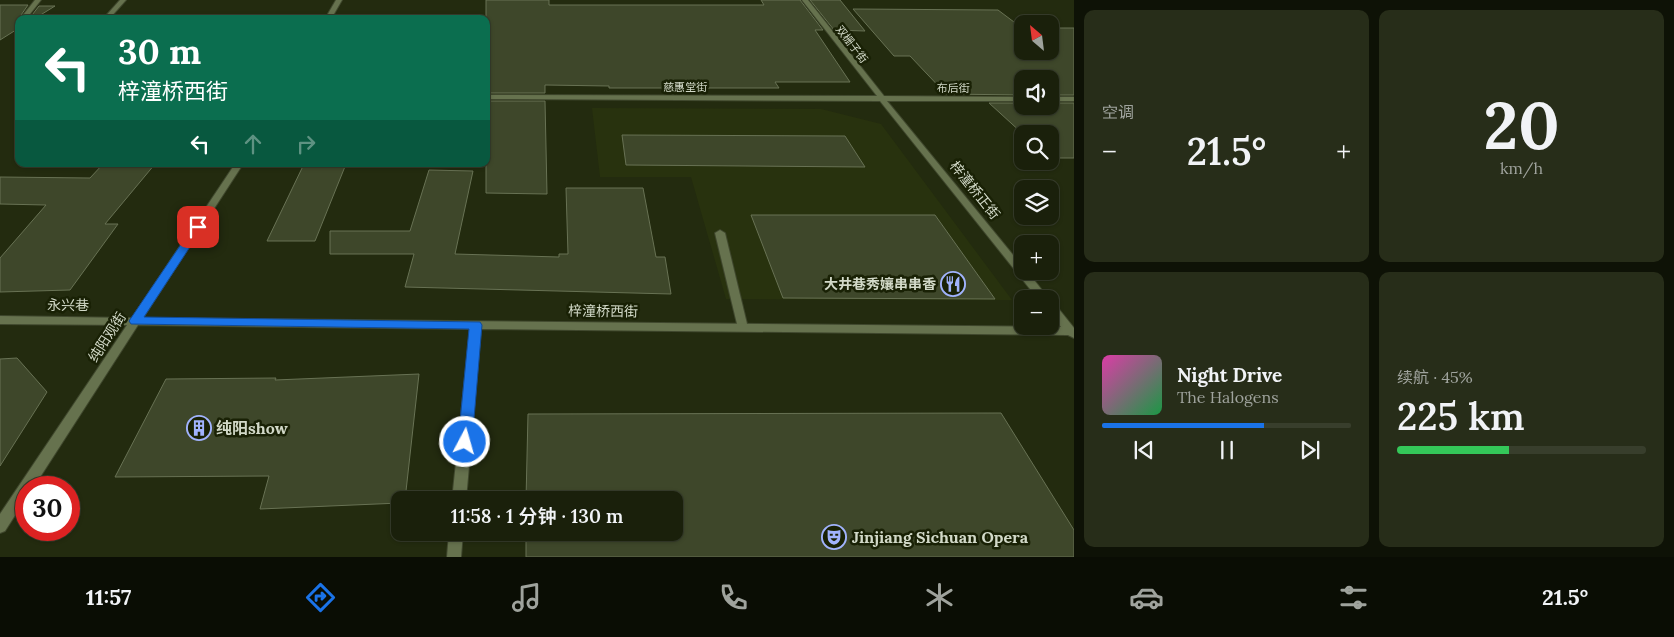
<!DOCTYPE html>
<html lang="zh">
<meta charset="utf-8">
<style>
body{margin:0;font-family:Lora,"Noto Sans SC",serif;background:#272d19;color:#f1f3f6;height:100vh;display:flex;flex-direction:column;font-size:19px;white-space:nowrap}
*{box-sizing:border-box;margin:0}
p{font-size:16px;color:#9fa39d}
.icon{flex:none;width:28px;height:28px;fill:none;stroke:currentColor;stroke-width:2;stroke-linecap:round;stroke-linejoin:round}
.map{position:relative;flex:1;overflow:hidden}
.details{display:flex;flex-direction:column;gap:10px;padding:10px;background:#0e1206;width:600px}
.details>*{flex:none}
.banner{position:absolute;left:15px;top:15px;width:475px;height:152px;border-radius:10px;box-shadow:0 1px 4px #0004,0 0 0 1px #383e2c;background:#0b6e4f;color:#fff;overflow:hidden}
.needle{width:32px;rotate:332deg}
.fabs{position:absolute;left:1014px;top:15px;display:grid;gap:10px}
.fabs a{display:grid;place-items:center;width:45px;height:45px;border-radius:10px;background:#1a200b;box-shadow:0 1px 4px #0004,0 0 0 1px #383e2c;font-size:25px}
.speed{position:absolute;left:15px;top:476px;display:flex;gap:10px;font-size:25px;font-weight:700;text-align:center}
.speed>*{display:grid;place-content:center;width:65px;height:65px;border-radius:50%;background:#1a200b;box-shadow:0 1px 4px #0004,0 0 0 1px #383e2c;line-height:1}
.speed .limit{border:8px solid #d22;background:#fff;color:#111}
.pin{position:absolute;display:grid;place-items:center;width:42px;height:42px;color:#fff;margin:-21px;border-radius:10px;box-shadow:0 2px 8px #0006}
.me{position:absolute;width:55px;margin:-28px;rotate:6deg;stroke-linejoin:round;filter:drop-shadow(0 0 4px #0008)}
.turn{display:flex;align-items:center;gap:18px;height:105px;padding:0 20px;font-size:22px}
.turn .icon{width:65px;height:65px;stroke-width:2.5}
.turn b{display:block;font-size:35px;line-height:42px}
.lanes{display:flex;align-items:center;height:48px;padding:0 20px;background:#0003;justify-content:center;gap:25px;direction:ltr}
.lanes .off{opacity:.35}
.big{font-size:38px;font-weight:600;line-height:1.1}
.details .card{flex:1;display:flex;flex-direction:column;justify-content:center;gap:8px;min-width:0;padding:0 18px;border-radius:10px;background:#272d19}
.details .dial{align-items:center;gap:0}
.dial b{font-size:65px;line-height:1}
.song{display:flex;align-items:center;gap:15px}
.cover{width:60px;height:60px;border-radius:8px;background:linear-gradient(135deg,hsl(320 70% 55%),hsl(140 70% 35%))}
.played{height:5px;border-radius:2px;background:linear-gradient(90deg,#1a73e8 65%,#383e2c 65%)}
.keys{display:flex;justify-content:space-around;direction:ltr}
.heat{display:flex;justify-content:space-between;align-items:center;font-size:28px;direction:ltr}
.charge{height:8px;border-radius:4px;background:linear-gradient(90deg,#34c759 45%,#383e2c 0)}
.details .tiles{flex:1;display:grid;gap:10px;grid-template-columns:repeat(2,1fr)}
.trip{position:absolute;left:391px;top:491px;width:292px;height:50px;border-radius:10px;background:#1a200b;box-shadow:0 1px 4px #0004,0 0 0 1px #383e2c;font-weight:600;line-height:50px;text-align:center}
.tab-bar{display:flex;height:80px;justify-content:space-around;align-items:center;background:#0a0d04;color:#9fa39d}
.tab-bar .icon{width:35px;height:35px}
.tab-bar .active{color:#1a73e8}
.tab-bar b{font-size:22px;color:#f1f3f6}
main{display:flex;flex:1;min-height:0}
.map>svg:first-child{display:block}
.built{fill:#28320e}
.building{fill:#3e472a;stroke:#687254}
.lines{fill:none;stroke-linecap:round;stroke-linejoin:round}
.lane-casing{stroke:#3f472d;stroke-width:2}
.street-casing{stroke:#3f472d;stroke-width:2}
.lane{fill:#66724e;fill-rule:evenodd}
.street{fill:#66724e;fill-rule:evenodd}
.route{fill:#1a73e8;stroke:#114b97}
.labels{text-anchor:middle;stroke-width:5;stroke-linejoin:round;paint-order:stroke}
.far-street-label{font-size:11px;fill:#d2d9c8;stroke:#192105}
.street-label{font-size:14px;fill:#d2d9c8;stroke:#192105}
.poi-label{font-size:14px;font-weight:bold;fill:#d2d9c8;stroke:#192105;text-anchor:end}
.near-poi-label{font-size:16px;font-weight:bold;fill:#d2d9c8;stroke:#192105;text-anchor:start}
</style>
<main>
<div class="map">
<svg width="1074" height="557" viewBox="0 0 1074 557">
<rect width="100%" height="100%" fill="#232b0f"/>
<path class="built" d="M592,108l229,1 60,15 131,176 -286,-1 -35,-122h-91z"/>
<g class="building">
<path d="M486,0h63v5h215l-3,-5h39l23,30h-8l35,52h-75l4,6h-170v-2l-64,-1v8h-59z"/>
<path d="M810,0h30l25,31 -31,-1z"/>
<path d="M0,5h28l-9,13v10l-19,12z"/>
<path d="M39,6h16l-21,13h-5z"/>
<path d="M853,9l145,1 24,18v23h28v-23h24v67h-24v-16h-28v16l-76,-1 -36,-38h-16z"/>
<path d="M486,101h59l2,93 -61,-1z"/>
<path d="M989,103h33v3h28v-3h24v55h-24v-24h-27z"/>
<path d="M622,135l223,1 20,31 -239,-2z"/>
<path d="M103,164h52l-50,60h13l-48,66 -70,2v-34l46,-53 -46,-1v-27l90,1z"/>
<path d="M304,164h42l-31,77h-48z"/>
<path d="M429,170l44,1 -18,83 104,3v-3h9l-2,-66h77l13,69h9l6,37 -266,-7 9,-33h-84v-23h80z"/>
<path d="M751,215h184l60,84 -212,-1z"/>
<path d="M17,358l30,34 -47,74v-107z"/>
<path d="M419,374l-14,126h-5v3l-140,6 9,-33 -154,1 51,-98 110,-1 -1,2z"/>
<path d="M1001,413l73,117v27h-548v-25h149v-32h-149l2,-86z"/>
</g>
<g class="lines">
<defs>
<path id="lane" d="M720,230l5,3 23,95 -1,3h-8l-1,-3 -23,-95z"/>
<g id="street">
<path d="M35,0h6l-15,19h-6z"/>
<path d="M120,0h6l-17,19h-6z"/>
<path d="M336,0h6l-11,19h-6z"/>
<path d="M802,0h6l76,96 138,1v4h-135l135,165v5h5l22,28h-11l-158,-198 -394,-2v-4l391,1z"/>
<rect x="1050" y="97" width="24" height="4"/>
<path d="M235,164h8l-100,154 918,9 -11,-14v-11l4,1 20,25v10l-6,-3 -587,-6 -15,171h-14l18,-171 -332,-4 -105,163h-7v10l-21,33 -5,2v-19l127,-189 -127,-1v-8l132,2z"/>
<path d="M449,532h14l-2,25h-14z"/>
</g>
</defs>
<use href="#lane" class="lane-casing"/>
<use href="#street" class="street-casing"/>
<use href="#lane" class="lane"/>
<use href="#street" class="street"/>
</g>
<path class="route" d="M198,224l5,3 -59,90 336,5 2,3 -10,117 -2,4 -5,2 -5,-2 -2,-4 11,-113 -338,-5 -2,-3 2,-3 63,-93z"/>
<defs>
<symbol id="restaurant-ring" viewBox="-11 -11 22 22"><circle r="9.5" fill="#192105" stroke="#a1b3fd" stroke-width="1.5"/><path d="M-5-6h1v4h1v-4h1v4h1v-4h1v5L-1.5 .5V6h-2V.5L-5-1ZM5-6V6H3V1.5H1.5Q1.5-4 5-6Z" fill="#a1b3fd"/></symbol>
<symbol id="building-ring" viewBox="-11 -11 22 22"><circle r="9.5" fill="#192105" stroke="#a1b3fd" stroke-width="1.5"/><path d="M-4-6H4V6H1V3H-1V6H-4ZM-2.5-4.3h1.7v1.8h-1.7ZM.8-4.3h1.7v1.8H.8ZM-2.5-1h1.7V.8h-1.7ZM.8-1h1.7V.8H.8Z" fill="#a1b3fd"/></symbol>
<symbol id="theatre-ring" viewBox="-11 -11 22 22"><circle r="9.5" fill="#192105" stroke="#a1b3fd" stroke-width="1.5"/><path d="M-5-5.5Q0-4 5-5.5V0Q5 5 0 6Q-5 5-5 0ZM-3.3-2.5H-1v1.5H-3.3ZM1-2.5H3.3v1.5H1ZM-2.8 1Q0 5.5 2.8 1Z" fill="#a1b3fd"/></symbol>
</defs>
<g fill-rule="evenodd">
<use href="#restaurant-ring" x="939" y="270" width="28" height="28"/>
<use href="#building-ring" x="185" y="414" width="28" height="28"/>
<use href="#theatre-ring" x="820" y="523" width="28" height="28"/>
</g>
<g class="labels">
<g class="far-street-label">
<text transform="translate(852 44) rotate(52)" y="4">双栅子街</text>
<text x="685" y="91">慈惠堂街</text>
<text x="953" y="92">布后街</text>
</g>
<g class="street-label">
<text transform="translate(975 190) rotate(51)" y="5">梓潼桥正街</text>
<text transform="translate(68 305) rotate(1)" y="5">永兴巷</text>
<text transform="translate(603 311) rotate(1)" y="5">梓潼桥西街</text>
<text transform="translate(107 337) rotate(-57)" y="5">纯阳观街</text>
</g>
<g class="poi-label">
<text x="936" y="289">大井巷秀孃串串香</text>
</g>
<g class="near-poi-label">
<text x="216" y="434">纯阳show</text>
<text x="852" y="543">Jinjiang Sichuan Opera</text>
</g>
</g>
</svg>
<div class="fabs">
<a><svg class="needle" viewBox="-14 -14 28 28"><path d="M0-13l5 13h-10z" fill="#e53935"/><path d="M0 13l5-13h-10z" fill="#9fa39d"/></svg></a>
<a><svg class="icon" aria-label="sound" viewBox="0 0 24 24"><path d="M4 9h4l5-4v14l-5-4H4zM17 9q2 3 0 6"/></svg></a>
<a><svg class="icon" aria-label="search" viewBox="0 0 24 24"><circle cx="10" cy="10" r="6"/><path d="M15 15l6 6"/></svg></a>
<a><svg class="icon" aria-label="layers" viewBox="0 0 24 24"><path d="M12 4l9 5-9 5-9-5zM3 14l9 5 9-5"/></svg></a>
<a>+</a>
<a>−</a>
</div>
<div class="speed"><div class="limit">30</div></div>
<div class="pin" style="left:198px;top:227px;background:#d93025"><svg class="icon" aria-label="arrive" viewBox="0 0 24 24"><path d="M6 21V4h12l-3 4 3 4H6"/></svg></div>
<svg class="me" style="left:465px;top:442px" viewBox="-20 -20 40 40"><circle r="17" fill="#1a73e8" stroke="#fff" stroke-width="3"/><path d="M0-11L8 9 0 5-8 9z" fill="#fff"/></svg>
<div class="trip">11:58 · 1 分钟 · 130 m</div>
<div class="banner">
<div class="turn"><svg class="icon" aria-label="left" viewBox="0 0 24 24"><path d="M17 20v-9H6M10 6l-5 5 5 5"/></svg><div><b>30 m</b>梓潼桥西街</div></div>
<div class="lanes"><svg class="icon" aria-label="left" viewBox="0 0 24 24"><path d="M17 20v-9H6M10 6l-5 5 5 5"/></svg><svg class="icon off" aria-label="ahead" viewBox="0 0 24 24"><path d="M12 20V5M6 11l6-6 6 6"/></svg><svg class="icon off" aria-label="right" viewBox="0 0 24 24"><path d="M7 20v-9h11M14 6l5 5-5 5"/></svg></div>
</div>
</div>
<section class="details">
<div class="tiles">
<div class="card"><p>空调</p>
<div class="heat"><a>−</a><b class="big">21.5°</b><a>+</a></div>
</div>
<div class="card dial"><b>20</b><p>km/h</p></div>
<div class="card">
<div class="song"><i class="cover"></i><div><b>Night Drive</b><p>The Halogens</p></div></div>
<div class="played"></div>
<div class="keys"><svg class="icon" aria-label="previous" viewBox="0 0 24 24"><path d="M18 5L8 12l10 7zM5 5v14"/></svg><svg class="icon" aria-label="pause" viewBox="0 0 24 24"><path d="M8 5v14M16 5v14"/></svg><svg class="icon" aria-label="next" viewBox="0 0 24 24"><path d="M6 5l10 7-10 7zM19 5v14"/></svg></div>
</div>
<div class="card"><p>续航 · 45%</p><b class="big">225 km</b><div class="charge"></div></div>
</div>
</section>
</main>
<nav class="tab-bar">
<b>11:57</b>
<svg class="icon active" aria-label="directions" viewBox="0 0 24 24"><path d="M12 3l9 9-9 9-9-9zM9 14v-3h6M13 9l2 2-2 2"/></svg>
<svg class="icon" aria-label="music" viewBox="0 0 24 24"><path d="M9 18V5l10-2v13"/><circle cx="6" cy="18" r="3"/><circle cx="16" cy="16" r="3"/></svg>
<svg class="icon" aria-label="phone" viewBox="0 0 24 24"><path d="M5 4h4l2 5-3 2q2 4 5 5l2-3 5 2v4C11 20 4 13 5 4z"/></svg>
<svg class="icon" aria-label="climate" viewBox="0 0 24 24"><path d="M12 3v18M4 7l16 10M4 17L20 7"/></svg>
<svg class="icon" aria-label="car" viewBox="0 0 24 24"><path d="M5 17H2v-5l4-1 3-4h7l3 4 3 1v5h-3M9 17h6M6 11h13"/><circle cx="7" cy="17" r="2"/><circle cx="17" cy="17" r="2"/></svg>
<svg class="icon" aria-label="filters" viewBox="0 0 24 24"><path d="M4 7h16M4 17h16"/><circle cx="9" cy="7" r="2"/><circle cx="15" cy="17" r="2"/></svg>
<b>21.5°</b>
</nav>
